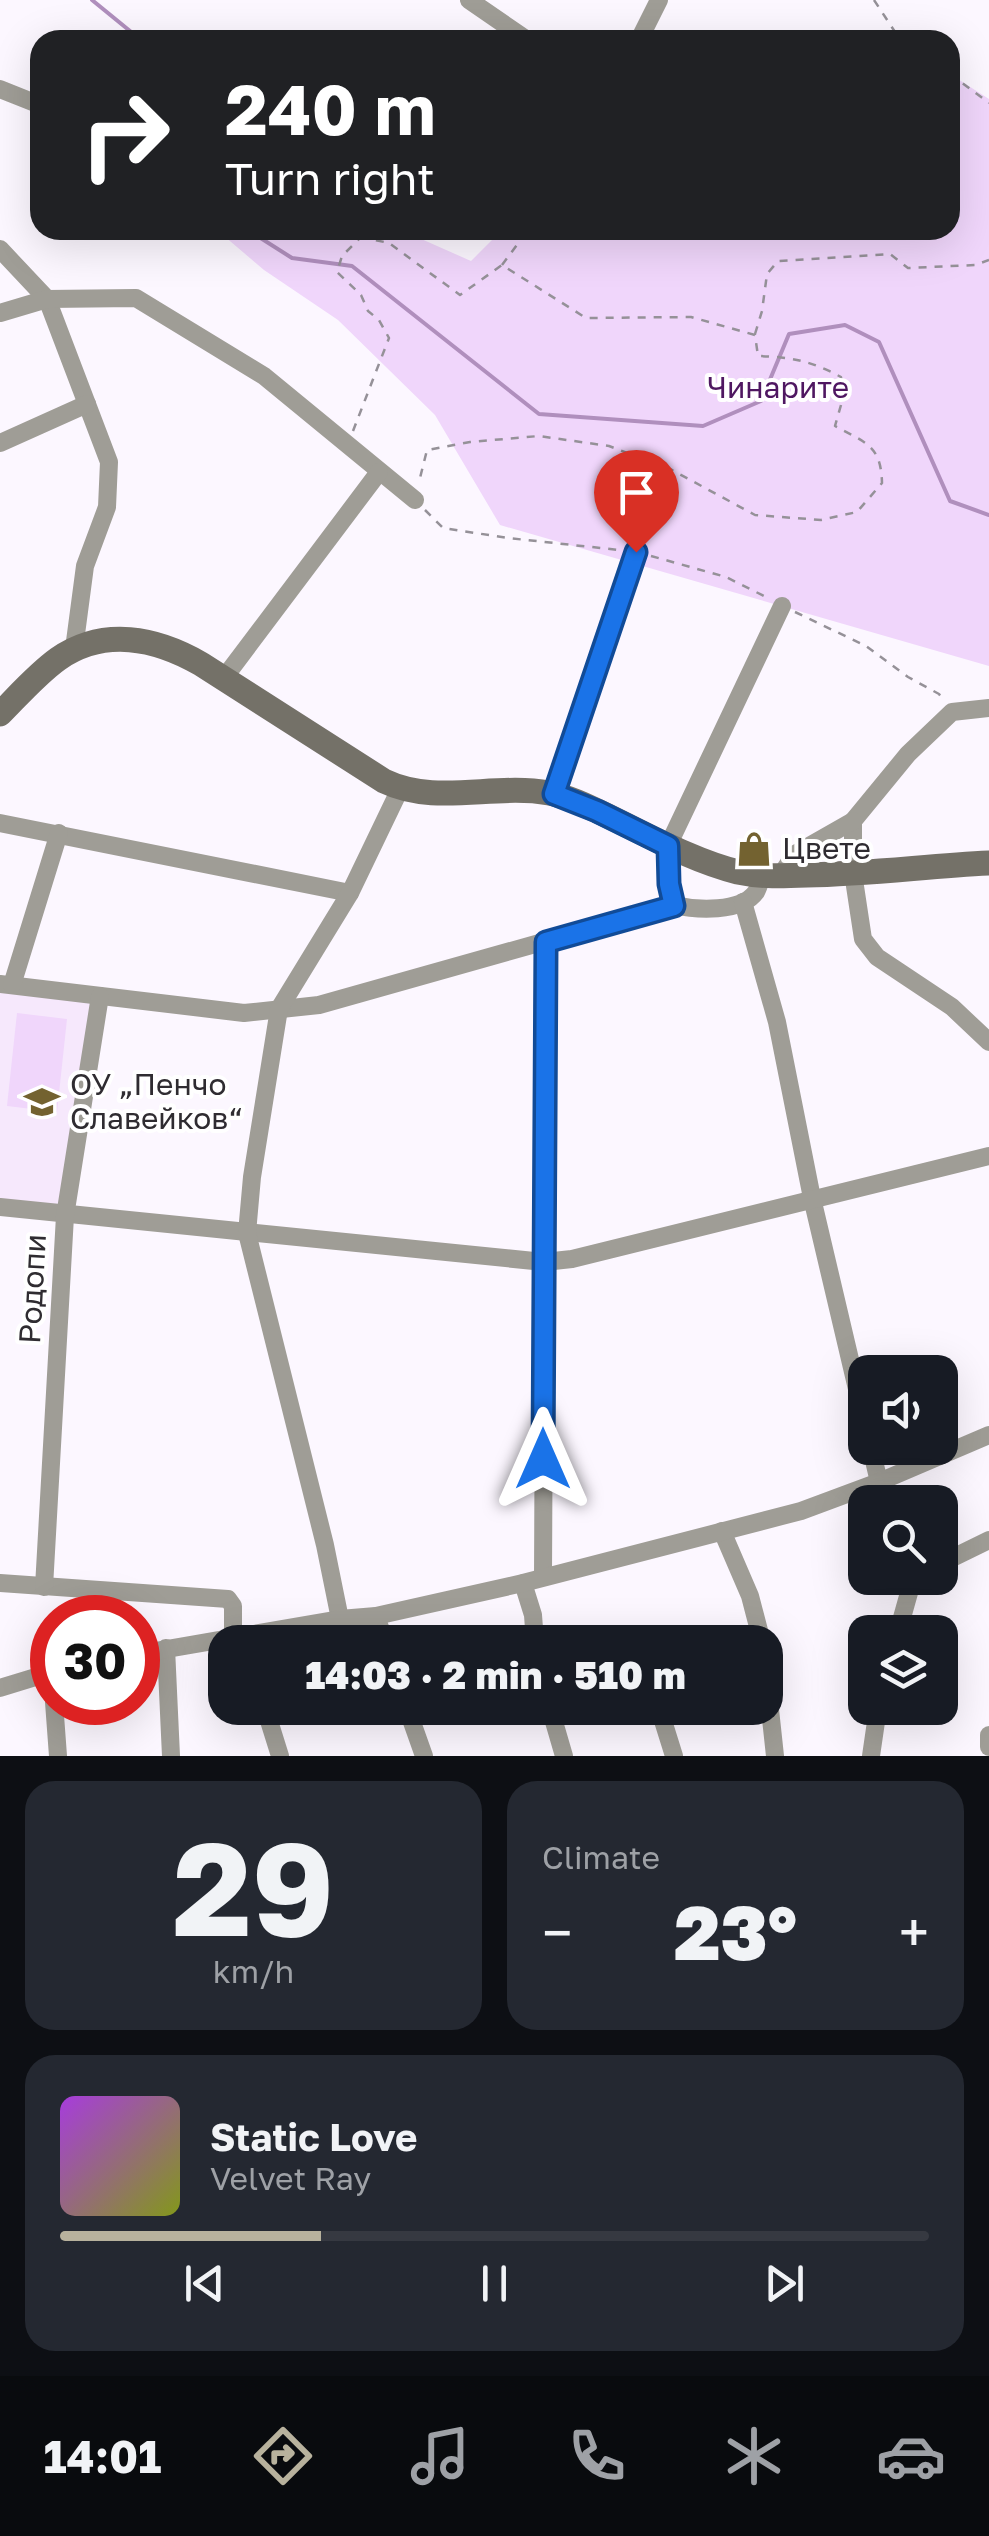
<!DOCTYPE html>
<meta charset="utf-8">
<style>
body{margin:0;font-family:"Golos Text",sans-serif;background:#242831;color:#f1f3f6;height:100vh;display:flex;flex-direction:column;font-size:38px;white-space:nowrap}
*{box-sizing:border-box;margin:0}
p{font-size:32px;color:#9ea1a6}
.icon{flex:none;width:55px;height:55px;fill:none;stroke:currentColor;stroke-width:2;stroke-linecap:round;stroke-linejoin:round}
.map{position:relative;height:1756px;overflow:hidden}
.drawer{display:flex;flex-direction:column;gap:25px;padding:25px;background:#0d0f14;flex:1}
.drawer>*{flex:none}
.hud{position:absolute;left:30px;top:30px;width:930px;height:210px;border-radius:30px;box-shadow:0 10px 40px #0002;background:#202124;color:#fff;overflow:hidden}
.buttons{position:absolute;left:848px;top:1355px;display:grid;gap:20px}
.buttons a{display:grid;place-items:center;width:110px;height:110px;border-radius:20px;background:#171b24;box-shadow:0 10px 40px #0002;font-size:50px}
.speed{position:absolute;left:30px;top:1595px;display:flex;gap:20px;font-size:50px;font-weight:700;text-align:center}
.speed>*{display:grid;place-content:center;width:130px;height:130px;border-radius:50%;background:#171b24;box-shadow:0 10px 40px #0002;line-height:1}
.speed .limit{border:15px solid #d22;background:#fff;color:#111}
.pin{position:absolute;display:grid;place-items:center;width:85px;height:85px;color:#fff;margin:-102px -42px;border-radius:50% 50% 50% 0;rotate:-45deg;box-shadow:0 0 10px #0007}
.pin .icon{rotate:45deg}
.me{position:absolute;width:110px;margin:-55px;rotate:0deg;stroke-linejoin:round;filter:drop-shadow(0 0 8px #0008)}
.turn{display:flex;align-items:center;gap:35px;height:210px;padding:0 30px;font-size:45px}
.turn .icon{width:130px;height:130px;stroke-width:2.5}
.turn b{display:block;font-size:70px;line-height:85px}
.big{font-size:75px;font-weight:800;line-height:1.1}
.drawer .widget{flex:1;display:flex;flex-direction:column;justify-content:center;gap:15px;min-width:0;padding:0 35px;border-radius:30px;background:#242831}
.drawer .dial{align-items:center;gap:0}
.dial b{font-size:130px;line-height:1}
.song{display:flex;align-items:center;gap:30px}
.cover{width:120px;height:120px;border-radius:15px;background:linear-gradient(135deg,hsl(280 70% 55%),hsl(70 70% 35%))}
.played{height:10px;border-radius:5px;background:linear-gradient(90deg,#b8b29d 30%,#363941 30%)}
.keys{display:flex;justify-content:space-around;direction:ltr}
.heat{display:flex;justify-content:space-between;align-items:center;font-size:55px;direction:ltr}
.drawer .tiles{flex:1;display:grid;gap:25px;grid-template-columns:1fr 1fr}
.widget:last-child{grid-column:span 2}
.trip{position:absolute;left:208px;top:1625px;width:575px;height:100px;border-radius:30px;background:#171b24;box-shadow:0 10px 40px #0002;font-weight:800;line-height:100px;text-align:center}
.menu{display:flex;height:160px;justify-content:space-around;align-items:center;background:#090b0e;color:#9ea1a6}
.menu .icon{width:70px;height:70px}
.menu .active{color:#b8b29d}
.menu b{font-size:45px;color:#f1f3f6}
.map>svg:first-child{display:block}
.built{fill:#f6e8fc}
.green{fill:#f0d6fb}
.lines{fill:none;stroke-linecap:round;stroke-linejoin:round}
.stream{stroke:#b08fbd;stroke-width:4}
.path{stroke:#959198;stroke-width:2.5;stroke-dasharray:8 8;stroke-linecap:butt}
.street{stroke:#9f9d96;stroke-width:18}
.secondary{stroke:#747168;stroke-width:25}
.route-casing{stroke:#114b97;stroke-width:25}
.route{stroke:#1a73e8;stroke-width:18}
.labels{text-anchor:middle;stroke-width:8;stroke-linejoin:round;paint-order:stroke}
.park-label{font-size:30px;fill:#4f1761;stroke:#fff}
.poi-label{font-size:30px;fill:#2f2c31;stroke:#fff;text-anchor:start}
.street-label{font-size:30px;fill:#2f2c31;stroke:#fff}
</style>
<div class="map">
<svg width="989" height="1756" viewBox="0 0 989 1756">
<rect width="100%" height="100%" fill="#fcf7ff"/>
<path class="built" d="M0,985l100,11 -35,220 -65,-9z"/>
<g class="green">
<path d="M950,74l39,25v567l-489,-141 -65,-110 -97,-95 -74,-50 -47,-40h184l70,31 26,-26 15,1 3,-6h435z"/>
<path d="M17,1013l50,6 -10,93 -50,-6z"/>
</g>
<g class="lines">
<g class="stream">
<path d="M92,0l49,40"/>
<path d="M248,230l44,28 60,8 187,148 164,12 58,-25 28,-67 56,-9 34,17 71,159 39,14"/>
</g>
<g class="path">
<path d="M874,0l23,35 7,5"/>
<path d="M950,74l39,29"/>
<path d="M329,230l60,13 71,52 42,-30 84,53 105,-1 64,18 3,21c34,1 53,5 83,21l2,21 -8,28c31,17 46,19 47,57l-25,29 -36,8 -66,-5 -83,-45 -63,-24 -70,-10 -69,6 -43,8 -8,32"/>
<path d="M502,265l26,-35"/>
<path d="M755,334l7,-23 5,-37 11,-13 112,-7 18,14 67,-3 14,-5"/>
<path d="M353,431l36,-93 -10,-18 -11,-9 -7,-16 -24,-23 5,-16 18,-18"/>
<path d="M425,510l18,18 65,10 111,12"/>
<path d="M651,556l75,21 44,22"/>
<path d="M795,612l71,34 42,31 31,17 3,4"/>
</g>
<g class="street">
<path d="M469,0l58,40"/>
<path d="M639,40l20,-40"/>
<path d="M0,89l40,16"/>
<path d="M0,249l47,50 62,163 -2,45 -22,59 -11,83"/>
<path d="M0,313l47,-14 89,-1 128,78 151,124"/>
<path d="M0,443l87,-39"/>
<path d="M224,678l155,-206"/>
<path d="M989,708l-37,4 -44,42 -55,67v52l10,66 14,18 75,50 37,35"/>
<path d="M554,793l82,-242"/>
<path d="M0,823l350,70"/>
<path d="M762,876c-2,5 -3,11 -6,16 -15,21 -60,18 -82,13l-5,-21 -1,-38 114,-240"/>
<path d="M780,876l15,-22 58,-33"/>
<path d="M743,902l34,120 35,176 53,225"/>
<path d="M0,984l244,29 75,-8 355,-100"/>
<path d="M12,985l47,-152"/>
<path d="M0,1207l544,55 28,-3 417,-103"/>
<path d="M871,1448l8,34 9,20"/>
<path d="M722,1531l28,65 12,46"/>
<path d="M940,1564l49,-24"/>
<path d="M543,1577l3,-635"/>
<path d="M0,1583l228,16 5,7v31"/>
<path d="M523,1583l10,32 2,27"/>
<path d="M44,1587l21,-371 35,-220"/>
<path d="M376,1616l9,26"/>
<path d="M340,1619l-15,-74 -78,-312 5,-56 27,-168 71,-116 50,-104"/>
<path d="M898,1632l14,-50 -2,-4"/>
<path d="M166,1648l5,108"/>
<path d="M138,1654l202,-35 36,-3 147,-33 278,-72 78,-29 110,-47"/>
<path d="M765,1663l10,93"/>
<path d="M0,1688l52,-16"/>
<path d="M54,1702l4,54"/>
<path d="M265,1708l15,48"/>
<path d="M407,1708l17,48"/>
<path d="M550,1708l14,48"/>
<path d="M659,1708l15,48"/>
<path d="M989,1735v12"/>
<path d="M871,1756l7,-48"/>
</g>
<path class="secondary" d="M0,714c18,-18 37,-40 58,-55 46,-32 98,-21 143,5l183,117c52,25 110,2 165,12 21,4 44,16 63,25 41,20 82,43 126,54 23,5 46,4 69,3 61,-1 121,-9 182,-12"/>
</g>
<g class="lines">
<defs>
<path id="route" d="M543,1459l3,-517 128,-36 -5,-22 -1,-38 -71,-35 -43,-17 82,-242"/>
</defs>
<use href="#route" class="route-casing"/>
<use href="#route" class="route"/>
</g>
<defs>
<symbol id="shop-bare" viewBox="-9 -9 18 18"><path d="M-5-2.5h2.3a2.7 3.5 0 0 1 5.4 0H5L5.5 6h-11ZM-1.5-2.5h3a1.5 2.3 0 0 0-3 0Z" fill="#736230" stroke="#fff" stroke-width="2.5" paint-order="stroke"/></symbol>
<symbol id="school-bare" viewBox="-9 -9 18 18"><path d="M0-5L7-2L0 1L-7-2ZM-4 1L0 2.5L4 1V4Q0 6-4 4Z" fill="#736230" stroke="#fff" stroke-width="2.5" paint-order="stroke"/></symbol>
</defs>
<g fill-rule="evenodd">
<use href="#shop-bare" x="729" y="824" width="50" height="50"/>
<use href="#school-bare" x="17" y="1077" width="50" height="50"/>
</g>
<g class="labels">
<g class="park-label">
<text x="778" y="398">Чинарите</text>
</g>
<g class="poi-label">
<text x="782" y="859">Цвете</text>
<text x="70" y="1095">ОУ „Пенчо<tspan x="70" dy="34">Славейков“</tspan></text>
</g>
<g class="street-label">
<text transform="translate(33 1289) rotate(-87)" y="10">Родопи</text>
</g>
</g>
</svg>
<div class="buttons">
<a><svg class="icon" aria-label="sound" viewBox="0 0 24 24"><path d="M4 9h4l5-4v14l-5-4H4zM17 9q2 3 0 6"/></svg></a>
<a><svg class="icon" aria-label="search" viewBox="0 0 24 24"><circle cx="10" cy="10" r="6"/><path d="M15 15l6 6"/></svg></a>
<a><svg class="icon" aria-label="layers" viewBox="0 0 24 24"><path d="M12 4l9 5-9 5-9-5zM3 14l9 5 9-5"/></svg></a>
</div>
<div class="speed"><div class="limit">30</div></div>
<div class="pin" style="left:636px;top:552px;background:#d93025"><svg class="icon" aria-label="arrive" viewBox="0 0 24 24"><path d="M6 21V4h12l-3 4 3 4H6"/></svg></div>
<svg class="me" style="left:543px;top:1459px" viewBox="-20 -20 40 40"><path d="M0-17L14 15 0 8-14 15z" fill="#1a73e8" stroke="#fff" stroke-width="4"/></svg>
<div class="trip">14:03 · 2 min · 510 m</div>
<div class="hud">
<div class="turn"><svg class="icon" aria-label="right" viewBox="0 0 24 24"><path d="M7 20v-9h11M14 6l5 5-5 5"/></svg><div><b>240 m</b>Turn right</div></div>
</div>
</div>
<section class="drawer">
<div class="tiles">
<div class="widget dial"><b>29</b><p>km/h</p></div>
<div class="widget"><p>Climate</p>
<div class="heat"><a>−</a><b class="big">23°</b><a>+</a></div>
</div>
<div class="widget">
<div class="song"><i class="cover"></i><div><b>Static Love</b><p>Velvet Ray</p></div></div>
<div class="played"></div>
<div class="keys"><svg class="icon" aria-label="previous" viewBox="0 0 24 24"><path d="M18 5L8 12l10 7zM5 5v14"/></svg><svg class="icon" aria-label="pause" viewBox="0 0 24 24"><path d="M8 5v14M16 5v14"/></svg><svg class="icon" aria-label="next" viewBox="0 0 24 24"><path d="M6 5l10 7-10 7zM19 5v14"/></svg></div>
</div>
</div>
</section>
<nav class="menu">
<b>14:01</b>
<svg class="icon active" aria-label="directions" viewBox="0 0 24 24"><path d="M12 3l9 9-9 9-9-9zM9 14v-3h6M13 9l2 2-2 2"/></svg>
<svg class="icon" aria-label="music" viewBox="0 0 24 24"><path d="M9 18V5l10-2v13"/><circle cx="6" cy="18" r="3"/><circle cx="16" cy="16" r="3"/></svg>
<svg class="icon" aria-label="phone" viewBox="0 0 24 24"><path d="M5 4h4l2 5-3 2q2 4 5 5l2-3 5 2v4C11 20 4 13 5 4z"/></svg>
<svg class="icon" aria-label="climate" viewBox="0 0 24 24"><path d="M12 3v18M4 7l16 10M4 17L20 7"/></svg>
<svg class="icon" aria-label="car" viewBox="0 0 24 24"><path d="M5 17H2v-5l4-1 3-4h7l3 4 3 1v5h-3M9 17h6M6 11h13"/><circle cx="7" cy="17" r="2"/><circle cx="17" cy="17" r="2"/></svg>
</nav>
